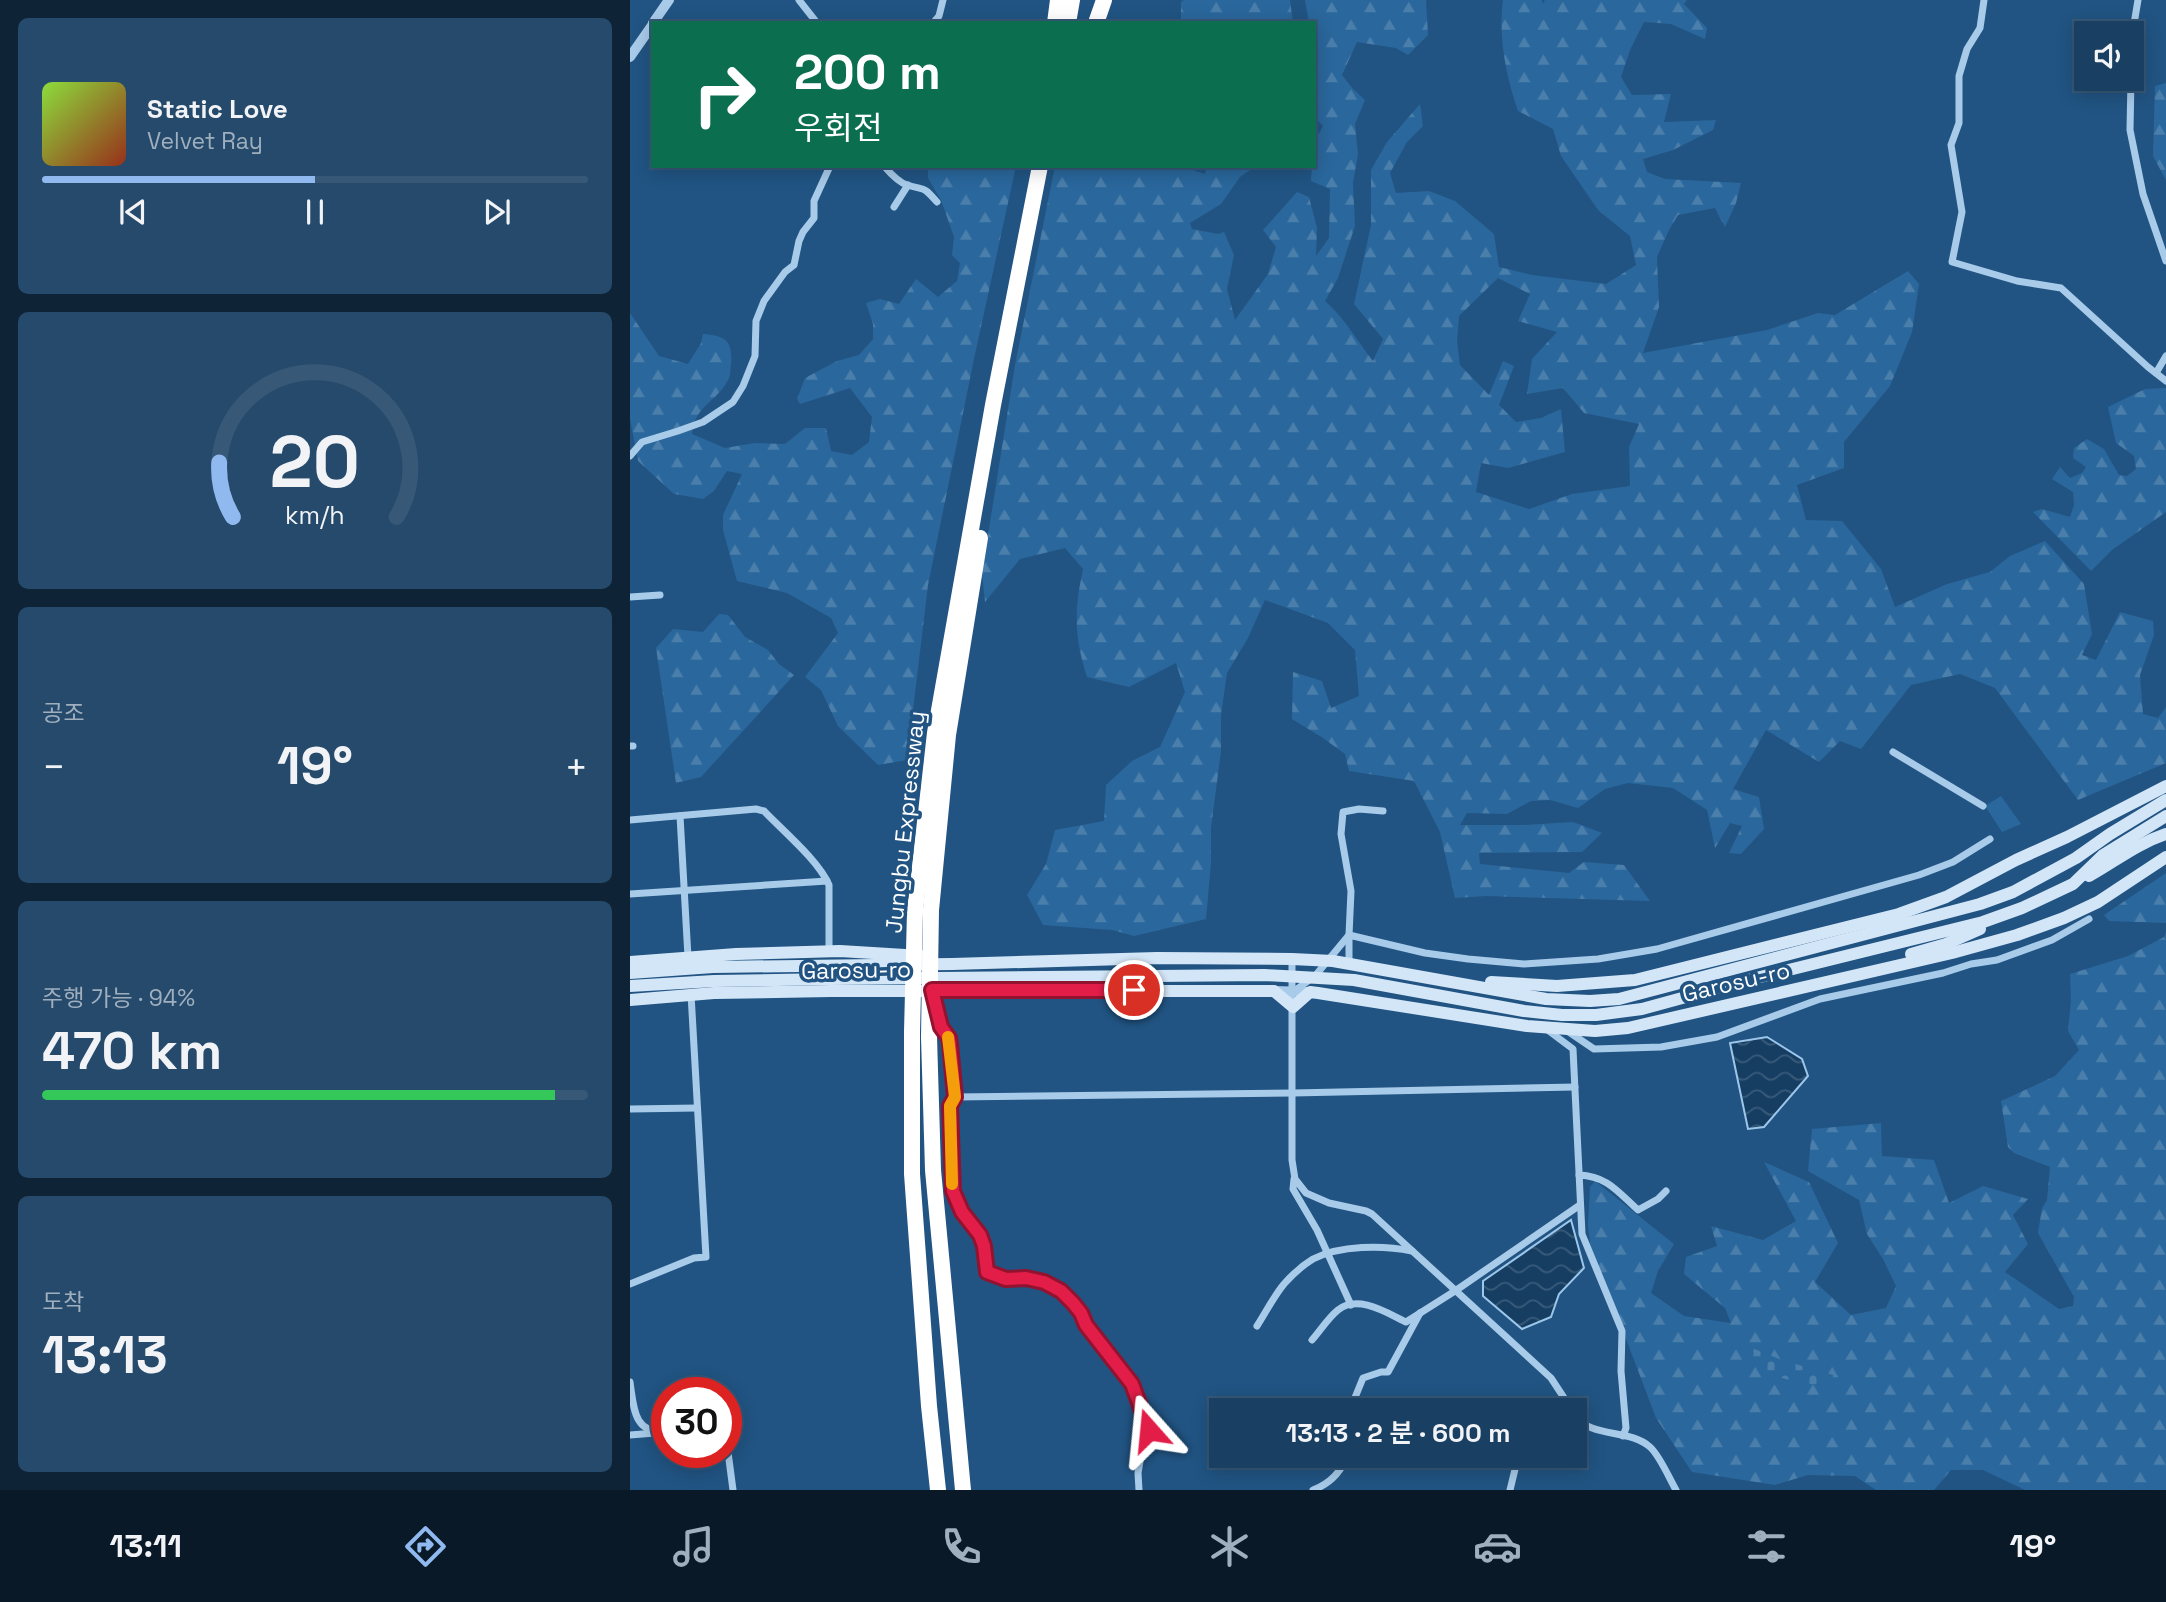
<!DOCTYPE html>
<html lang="ko">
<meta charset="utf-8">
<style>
body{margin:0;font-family:"Space Grotesk","Noto Sans KR",sans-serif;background:#264a6b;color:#f1f3f6;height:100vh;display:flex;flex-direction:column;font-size:26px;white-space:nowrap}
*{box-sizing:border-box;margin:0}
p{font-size:23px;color:#9fafbe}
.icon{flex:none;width:38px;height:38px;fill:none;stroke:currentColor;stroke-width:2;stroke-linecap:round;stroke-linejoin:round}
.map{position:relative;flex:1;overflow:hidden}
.details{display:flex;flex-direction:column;gap:18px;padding:18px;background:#0e2336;width:630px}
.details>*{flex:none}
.banner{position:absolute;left:21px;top:21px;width:665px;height:147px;border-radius:0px;box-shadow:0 4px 18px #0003,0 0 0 2px #375877;background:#0b6e4f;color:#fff;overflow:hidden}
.tools{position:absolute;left:1444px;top:21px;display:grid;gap:14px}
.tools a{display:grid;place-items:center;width:70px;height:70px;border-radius:0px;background:#193f62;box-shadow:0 4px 18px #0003,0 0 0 2px #375877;font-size:35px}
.speed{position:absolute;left:21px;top:1377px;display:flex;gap:14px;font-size:35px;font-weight:700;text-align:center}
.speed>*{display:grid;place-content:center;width:91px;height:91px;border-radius:50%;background:#193f62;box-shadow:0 4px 18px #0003,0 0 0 2px #375877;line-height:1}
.speed .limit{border:10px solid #d22;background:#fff;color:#111}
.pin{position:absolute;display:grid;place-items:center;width:60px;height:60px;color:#fff;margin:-30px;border:4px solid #fff;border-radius:50%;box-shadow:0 2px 7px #0007}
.me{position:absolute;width:77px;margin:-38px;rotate:342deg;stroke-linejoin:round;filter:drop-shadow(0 0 5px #0008)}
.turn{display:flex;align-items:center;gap:24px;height:147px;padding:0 28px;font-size:32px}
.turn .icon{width:91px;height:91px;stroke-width:2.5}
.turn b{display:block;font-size:49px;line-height:60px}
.big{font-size:52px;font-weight:600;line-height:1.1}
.details .widget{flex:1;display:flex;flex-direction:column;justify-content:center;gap:10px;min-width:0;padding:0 24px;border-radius:10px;background:#264a6b}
.details .dial{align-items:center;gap:0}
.dial svg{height:182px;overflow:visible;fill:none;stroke:#375877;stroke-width:7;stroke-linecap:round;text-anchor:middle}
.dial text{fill:#f1f3f6;stroke:none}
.song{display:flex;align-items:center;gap:21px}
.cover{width:84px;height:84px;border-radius:10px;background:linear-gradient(135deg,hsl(90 70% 55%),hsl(10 70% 35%))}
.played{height:7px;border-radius:4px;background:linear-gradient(90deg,#90b9f0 50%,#375877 50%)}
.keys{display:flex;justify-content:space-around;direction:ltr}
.heat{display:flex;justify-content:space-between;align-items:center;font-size:38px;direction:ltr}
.charge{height:10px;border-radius:5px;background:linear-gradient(90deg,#34c759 94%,#375877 0)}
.trip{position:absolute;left:579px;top:1398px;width:378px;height:70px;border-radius:0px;background:#193f62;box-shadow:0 4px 18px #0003,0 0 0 2px #375877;font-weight:600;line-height:70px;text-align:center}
.tab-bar{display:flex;height:112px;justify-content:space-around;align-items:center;background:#0a1927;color:#9fafbe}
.tab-bar .icon{width:49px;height:49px}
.tab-bar .current{color:#90b9f0}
.tab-bar b{font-size:32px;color:#f1f3f6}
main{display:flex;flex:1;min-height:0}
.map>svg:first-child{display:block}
.forest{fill:url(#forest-firs);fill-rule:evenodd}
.cemetery{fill:url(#cemetery-stones)}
.garden{fill:#2a679c}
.water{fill:url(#water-waves);stroke:#9cc7ea;stroke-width:2}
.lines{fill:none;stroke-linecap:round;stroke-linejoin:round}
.minor{stroke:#a8cbe9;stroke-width:7}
.tertiary{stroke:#a8cbe9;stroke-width:10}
.secondary{stroke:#d3e6f7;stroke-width:12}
.motorway{stroke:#fff;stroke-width:16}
.motorway-bridge{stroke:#fff;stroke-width:16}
.route-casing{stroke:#92132f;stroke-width:18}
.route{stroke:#e11d48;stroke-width:12}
.slow{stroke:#f59e0b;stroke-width:12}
.labels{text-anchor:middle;stroke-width:7;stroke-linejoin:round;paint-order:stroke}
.street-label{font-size:23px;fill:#fff;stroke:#215483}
</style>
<main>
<section class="details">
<div class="widget">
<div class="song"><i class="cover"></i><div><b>Static Love</b><p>Velvet Ray</p></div></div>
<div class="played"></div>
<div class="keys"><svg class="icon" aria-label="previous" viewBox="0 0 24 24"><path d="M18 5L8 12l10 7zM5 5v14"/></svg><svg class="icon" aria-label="pause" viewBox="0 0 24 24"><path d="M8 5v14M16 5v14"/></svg><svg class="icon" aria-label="next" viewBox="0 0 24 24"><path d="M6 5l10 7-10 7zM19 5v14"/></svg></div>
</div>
<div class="widget dial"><svg viewBox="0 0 100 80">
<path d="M14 69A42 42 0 1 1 86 69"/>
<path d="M14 69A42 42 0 0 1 8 45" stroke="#90b9f0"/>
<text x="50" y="56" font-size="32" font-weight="700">20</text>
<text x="50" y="72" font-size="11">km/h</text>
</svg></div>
<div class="widget"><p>공조</p>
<div class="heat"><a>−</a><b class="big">19°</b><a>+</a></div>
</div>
<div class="widget"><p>주행 가능 · 94%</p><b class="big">470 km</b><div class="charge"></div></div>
<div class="widget"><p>도착</p><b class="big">13:13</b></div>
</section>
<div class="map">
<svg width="1536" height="1490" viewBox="0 0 1536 1490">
<defs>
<pattern id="forest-firs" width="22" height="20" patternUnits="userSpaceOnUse" patternTransform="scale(1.75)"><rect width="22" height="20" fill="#2a679c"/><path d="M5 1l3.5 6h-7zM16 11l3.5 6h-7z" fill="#4a7eab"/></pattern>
<pattern id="cemetery-stones" width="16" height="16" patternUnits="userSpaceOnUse" patternTransform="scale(1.75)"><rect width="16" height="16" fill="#2a679c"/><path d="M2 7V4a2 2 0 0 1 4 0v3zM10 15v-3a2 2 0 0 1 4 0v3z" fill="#4a7eab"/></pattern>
<pattern id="water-waves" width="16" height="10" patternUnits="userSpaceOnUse" patternTransform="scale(1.75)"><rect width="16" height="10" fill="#163e63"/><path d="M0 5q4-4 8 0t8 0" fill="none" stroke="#395b7a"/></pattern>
</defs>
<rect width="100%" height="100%" fill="#215483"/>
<g class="forest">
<path d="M554,0h106l3,23h-112v-21z"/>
<path d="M675,0h121l2,35 -20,20 -12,-7 -39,-6 -15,33 11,14 12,11 -10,24 3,30 -5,29 2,43 -17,52 -13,23c20,17 32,40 48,60l10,-22 -29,-35 17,-79v-55l16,-28 33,-38 3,22 -16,16 -17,31 6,20 33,-2 26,10 39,33 5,33 33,8 74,9 30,-19 -6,-29 -32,-26 -37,-54 -8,-27 -35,-18c-12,-35 -20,-74 -15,-111h39v4l3,-4h142l-3,4 23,24 -2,11 -34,-15 -27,-2 -14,28 -9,27 11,18 39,-1 -7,28 52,-2 -3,10 -40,20 -30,9 4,13 18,7 76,4 -5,20 -11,24 -10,-19 -37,7 -9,15 -12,27 2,50 -16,46 124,-23 51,-17 17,2 73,-44 11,13 -7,48 -22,54 -46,56v26l-47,17 9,35 36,1 39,48 14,38 52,-23 43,-12 20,-16 35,-15 39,43 8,50 -10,21 14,5 24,-48 33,9 1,14 -14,40 3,39 15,4 8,-11v56l-88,37 -83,-112 -35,-14 -49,11 -50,64 -21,-8 -21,21 -53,-32 -33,59 26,8 5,32 -23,25 -12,-1 13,-27 -12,-3 -15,25 -8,-38 -34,-22 -45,-5 -23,6 -27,19 -28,-8 -19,1 -24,13 -40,-1 -7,12h63l50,-3 29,11 -20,19 -103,1 1,11 89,9 15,-11 40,3 26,36 -164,-5 -31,2 -15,-66 -26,-51 -65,-10 -4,-17 -22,-16 -31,-19 1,-47 29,9 9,27 28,-12 -4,-46 -27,-27 -63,-23 -17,38 -21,35 -6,42v36l-10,77v35l-5,56 -72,17 -22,-6 -69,-5 -16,-30 19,-31 9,-34 49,-9 2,-36 26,-24 28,-14 25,-55 -9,-29 -47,24 -42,-10c-13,-41 -13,-66 -4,-108l-18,-21 -45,11 -35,43 -3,-29 33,-208 40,-199h124l26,8 2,-8h49l-16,11 -19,27 -31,19 2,6 26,5 6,-2 10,23 -7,34 8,31 33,-46 8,-27 -13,-17 34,-38 12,5 8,31 -1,28 13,-18 1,-49 -19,-8 1,-15h2l1,-25 8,-15 -9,-9v-94h-5zM868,278l32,16 -12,27 39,11 -25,27 -5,35 36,-6 21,25 55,11 -10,23 1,39 -58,8 -43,15 -53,-17 5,-29 27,5 57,-16 -4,-43 -20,9 -25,4 -17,-17 15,-39 -11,-5 -14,34 -29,-30 -3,-23 2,-26z"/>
<path d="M1536,83v97l-13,-24 2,-70z"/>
<path d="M298,166h88l-42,193 -46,226 -21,175 -29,5 -40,-39 -17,-36 -16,-13 33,-44 -7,-15 -44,-25 -50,-12 -14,-51v-15l19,-41 -15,-3 -13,20 -11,8 -29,-5 -36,-33 -8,-42v-106l29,43 29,8 13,-21 2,-9c22,2 30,6 28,30 -1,5 0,12 -3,16 -11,22 -34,26 -36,54l33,14 30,-5 30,1 20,-16h21l5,23 21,4 17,-13 3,-25 -22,-29 -50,16 -3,-5 8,-21 32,-17 22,-6 14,-16v-15l-7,-21 14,-4 19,5 17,-25 22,18 19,-16 3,-18 -8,-8 2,-18 -13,-37 -13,-22z"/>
<path d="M1536,388v124l-54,38 -21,21 -58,-59 9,-3 28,8 4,-12 -1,-13 -21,-13 8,-12 10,11 12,-5 4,-6 -13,-9 1,-10 13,-9 17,10 15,26 8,1 9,-7 -2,-13 -18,-13 -8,-36 37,-18z"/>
<path d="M89,614l9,1 17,22 23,13 11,14 15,11 -93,102 -25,6 -20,-135 17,-19 30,3z"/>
<path d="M1536,873v50l-57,-2 -5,-6z"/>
<path d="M1536,932v558h-141l-42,-20h-32l-17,20h-58l-21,-14 -47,-1 -33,10 -83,-13 -36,-54 -36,-95 -28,-63 -4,-35 2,-38 5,-6 79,63 -16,27 -7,22 33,23 47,7 -6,-15 -41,-34 2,-17 31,-11 -6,-20 52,14 33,-19 -32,-59 45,20 29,61 -23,39 36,33 35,-7 10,-22 -13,-27 -16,-25 -8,-34 -51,-29 4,-42 69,-6 1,33 52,4 15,43 34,-17 45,13 -15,16 15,29 -23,28 54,37 14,-3 1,-9 -36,-64 4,-25 5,-8 3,-33 -36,-14 -6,-6 -7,-46 54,-25 24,-26 -11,-19 3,-31 -1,-26 58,-18 36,-19z"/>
</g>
<path class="cemetery" d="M1117,1346l35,14 51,15v8l-5,4c-28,-5 -61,-8 -81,-28z"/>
<path class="garden" d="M1371,796l20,28 -19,8 -17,-26z"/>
<g class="water">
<path d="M1137,1037l35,22 6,17 -44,51 -16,2 -18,-86z"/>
<path d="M941,1220l13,48 -25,26 -8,23 -29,12 -39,-33v-15z"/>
</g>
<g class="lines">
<g class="minor">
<path d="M169,0l18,23"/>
<path d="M1354,0l-4,28 -13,21 -8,27v47l-8,22 11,67 -10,50 65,19 44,7 87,79 18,14"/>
<path d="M303,23l6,-7 4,-16"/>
<path d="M1502,36l6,-36"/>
<path d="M1501,79l-1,51 13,64 23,67"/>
<path d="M254,166c6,7 14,16 23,19 19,6 15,0 30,17"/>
<path d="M264,207l14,-22"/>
<path d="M1526,373l10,-17"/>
<path d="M0,456l12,-14 36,-11 25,-9 30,-20 10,-16 12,-30 1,-35 8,-20 21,-29 9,-7 5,-24 4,-9 11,-14v-17l16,-35"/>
<path d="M0,597l30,-2"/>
<path d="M0,746h3"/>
<path d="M1263,752l90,54"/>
<path d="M50,816l8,141"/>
<path d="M0,820l126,-11 8,2c19,20 54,49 65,74v66"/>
<path d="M0,894l197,-13"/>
<path d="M662,959v201l3,19 11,14 23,10 37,8 6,3 179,164 21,32"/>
<path d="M719,964v-29l76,18 43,6 56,5 74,-5 59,-10 262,-74 34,-13 37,-23"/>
<path d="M664,991l21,-15 34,-41 2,-44 -10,-57 2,-22 16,-3 24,2"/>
<path d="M305,1004l6,23 8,11 1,6 5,53 -5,9c1,24 -3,65 4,87 5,17 17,27 26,41 6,11 6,25 7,38l19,7 20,-2 18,5 17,9 20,22 5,12 46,59 17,46 -1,9 -6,11 -4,23 1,17"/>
<path d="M915,1028l28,21 9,185 40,97 -1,40 5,57 -3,8"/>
<path d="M936,1030l28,19 67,-2 56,-10 103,-38 123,-26 28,-9 26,-4 55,-20 37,-21"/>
<path d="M325,1097l338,-4 282,-6"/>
<path d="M0,1109l67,-1"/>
<path d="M949,1175c28,1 39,17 59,35l20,-11 8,-8"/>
<path d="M664,1179l-1,10 24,41 34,75"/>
<path d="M0,1284l64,-26 12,-1 -15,-263"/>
<path d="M627,1326c9,-14 17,-30 27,-42 8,-9 19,-19 29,-25 27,-14 70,-14 99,-8"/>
<path d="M682,1340c8,-9 16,-22 26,-30 20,-16 49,3 68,12l49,-31 125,-86"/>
<path d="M0,1382c4,26 3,52 37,50"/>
<path d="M723,1410l1,-10 9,-22 18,-6h7l32,-59"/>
<path d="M945,1415c16,24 54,13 75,32 10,9 19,31 26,43"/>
<path d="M0,1435l25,-2"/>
<path d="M96,1437l7,53"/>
<path d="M683,1490c16,-6 28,-18 34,-34"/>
<path d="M880,1490l7,-29 4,-5"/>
</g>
<g class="tertiary">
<path d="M23,23l16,-23"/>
<path d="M0,57l23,-33"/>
<path d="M644,991l36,1"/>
</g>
<g class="secondary">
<path d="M1459,876c27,-15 47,-32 77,-42"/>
<path d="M1281,954l35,-10 34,-15"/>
<path d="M0,962l106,-8 104,-3 81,5"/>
<path d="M0,973l83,-6 239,-3 205,-6 135,1 41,2 213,38 44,2 29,-2 361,-95 33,-12 63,-34 34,-24 56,-34"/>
<path d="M861,982l66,4 78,-6 264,-66 47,-17 70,-37 51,-23 99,-51"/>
<path d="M0,986l84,-5 117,-2 434,-4 89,5 170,31 38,4h34l46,-6 106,-29 235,-58 39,-14 51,-24 30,-29 63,-39"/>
<path d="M0,1000l84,-7 117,-2h443l19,16 17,-15 8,1 209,33 68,5 33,-3 324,-75 65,-18 47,-17 34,-16 68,-45"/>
</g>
<g class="motorway">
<path d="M425,23l3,-23"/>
<path d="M438,23l4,-23"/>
<path d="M466,23l8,-23"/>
<path d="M301,910l17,-175 32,-197"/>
<path d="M285,911l20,-178 58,-328 47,-239"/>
<path d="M282,1032v142l17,232 9,84"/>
<path d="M299,1037l4,133 30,320"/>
</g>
<g class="motorway-bridge">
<path d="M282,1032l3,-121"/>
<path d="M299,1037l2,-127"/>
</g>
</g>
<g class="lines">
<defs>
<path id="route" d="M504,990h-202l9,37 8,11 1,6 5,53 -5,9 3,85 9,21 18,23 4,11 3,26 19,7 20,-1 18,4 17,9 12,12 8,10 5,12 46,59 17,46"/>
</defs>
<use href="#route" class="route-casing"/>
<use href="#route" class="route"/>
<path class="slow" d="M318,1037l7,60 -5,9 2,78"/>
</g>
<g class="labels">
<g class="street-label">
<text transform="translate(275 822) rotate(-84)" y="8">Jungbu Expressway</text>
<text transform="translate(226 970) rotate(-1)" y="8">Garosu-ro</text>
<text transform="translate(1106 982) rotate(-13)" y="8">Garosu-ro</text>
</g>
</g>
</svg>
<div class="tools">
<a><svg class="icon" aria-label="sound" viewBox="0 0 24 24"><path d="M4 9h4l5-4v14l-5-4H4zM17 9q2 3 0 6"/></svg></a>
</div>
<div class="speed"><div class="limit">30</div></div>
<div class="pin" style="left:504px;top:990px;background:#d93025"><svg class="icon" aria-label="arrive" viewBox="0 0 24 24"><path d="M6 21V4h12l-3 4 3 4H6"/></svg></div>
<svg class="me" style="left:519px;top:1430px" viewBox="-20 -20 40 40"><path d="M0-17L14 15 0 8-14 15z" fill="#e11d48" stroke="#fff" stroke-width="4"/></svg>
<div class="trip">13:13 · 2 분 · 600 m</div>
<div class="banner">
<div class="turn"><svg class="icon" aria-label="right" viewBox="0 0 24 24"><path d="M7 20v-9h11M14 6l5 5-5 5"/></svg><div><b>200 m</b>우회전</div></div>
</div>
</div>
</main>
<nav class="tab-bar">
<b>13:11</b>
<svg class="icon current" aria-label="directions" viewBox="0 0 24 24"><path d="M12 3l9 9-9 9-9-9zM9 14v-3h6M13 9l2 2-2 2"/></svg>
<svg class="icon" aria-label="music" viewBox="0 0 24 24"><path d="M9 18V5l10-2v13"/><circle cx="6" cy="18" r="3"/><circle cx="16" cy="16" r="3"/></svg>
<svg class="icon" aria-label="phone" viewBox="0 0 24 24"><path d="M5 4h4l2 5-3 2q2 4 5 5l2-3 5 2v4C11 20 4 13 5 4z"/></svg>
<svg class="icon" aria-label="climate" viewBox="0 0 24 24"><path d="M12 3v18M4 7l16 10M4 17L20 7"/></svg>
<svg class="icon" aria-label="car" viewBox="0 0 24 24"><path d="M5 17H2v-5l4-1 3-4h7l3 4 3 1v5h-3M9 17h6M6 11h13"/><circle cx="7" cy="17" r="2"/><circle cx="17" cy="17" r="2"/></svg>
<svg class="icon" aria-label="filters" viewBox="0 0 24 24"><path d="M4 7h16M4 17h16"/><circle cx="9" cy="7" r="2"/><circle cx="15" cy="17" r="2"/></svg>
<b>19°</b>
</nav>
